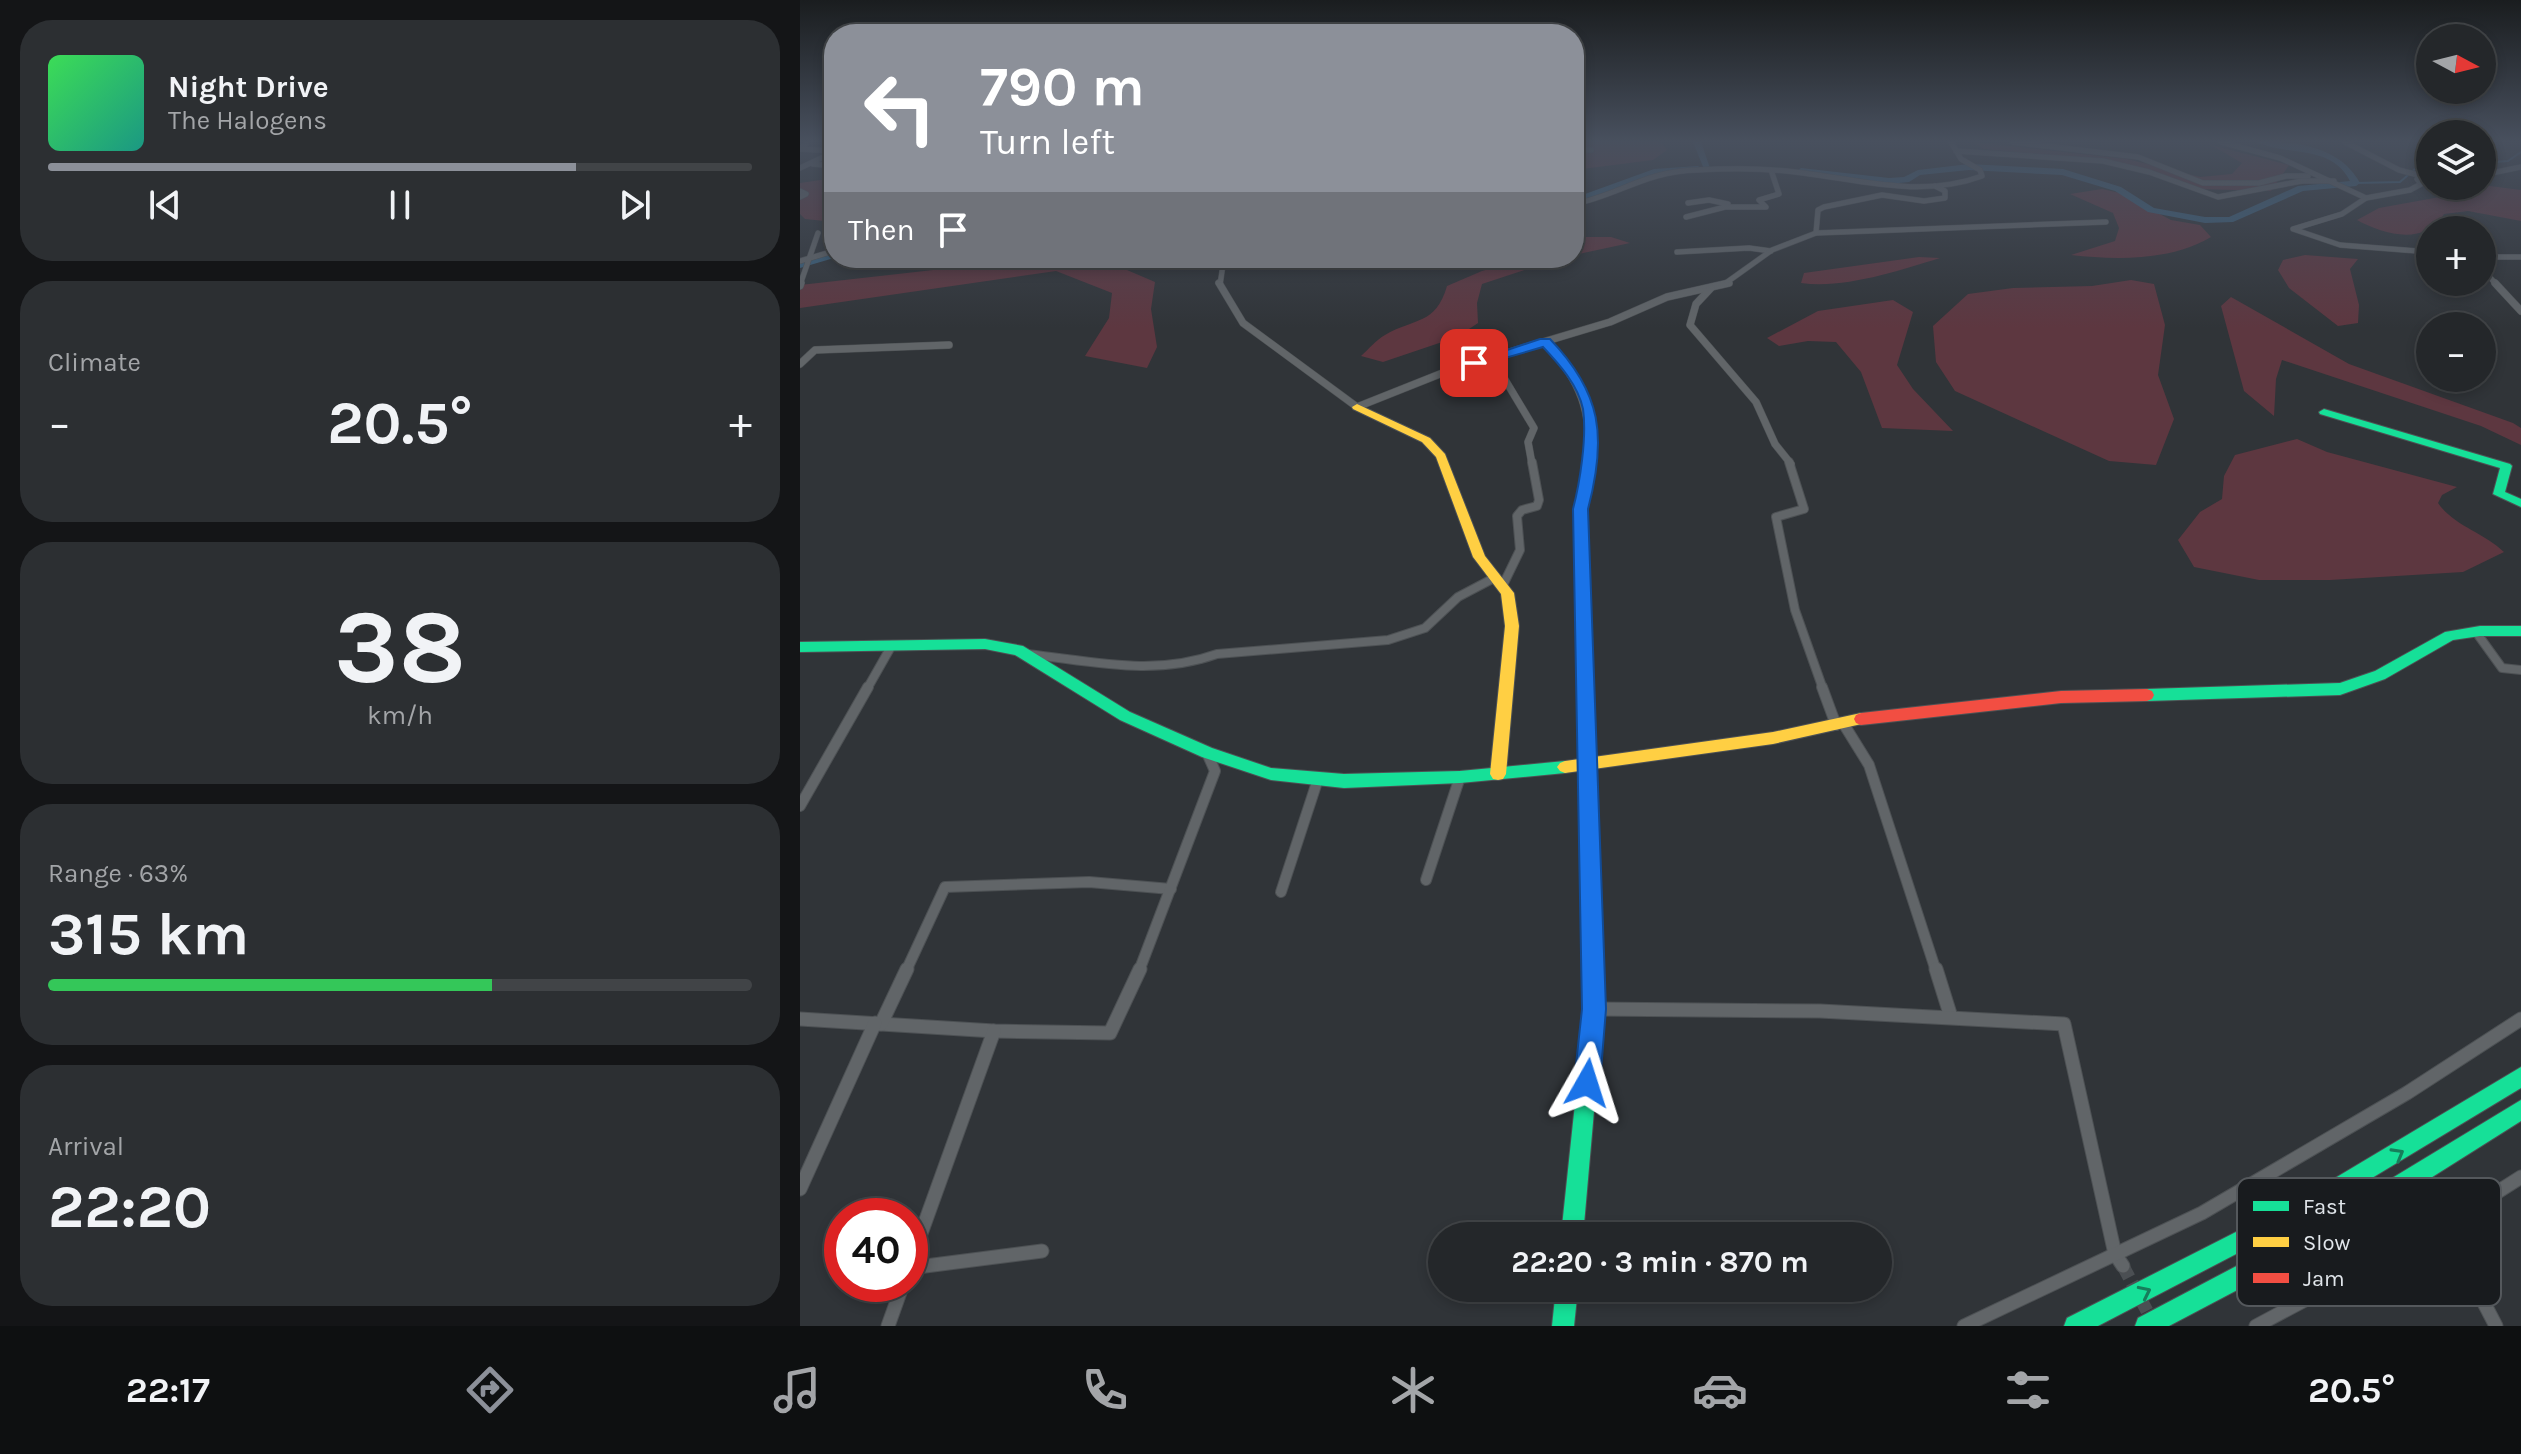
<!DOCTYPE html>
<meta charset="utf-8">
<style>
body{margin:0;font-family:Karla,sans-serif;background:#2c2f32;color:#f1f3f6;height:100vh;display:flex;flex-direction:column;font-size:30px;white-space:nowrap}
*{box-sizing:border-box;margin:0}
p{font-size:26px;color:#a3a5a8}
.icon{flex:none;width:44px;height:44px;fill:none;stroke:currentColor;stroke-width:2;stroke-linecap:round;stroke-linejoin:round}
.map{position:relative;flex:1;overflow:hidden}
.panel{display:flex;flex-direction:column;gap:20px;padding:20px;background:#141517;width:800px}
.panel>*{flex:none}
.hud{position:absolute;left:24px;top:24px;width:760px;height:244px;border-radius:32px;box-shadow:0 4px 12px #0003,0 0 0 2px #414447;background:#8c9099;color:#fff;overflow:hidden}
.needle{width:52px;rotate:97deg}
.controls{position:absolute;left:1616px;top:24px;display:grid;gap:16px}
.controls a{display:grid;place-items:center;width:80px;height:80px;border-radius:50%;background:#24272a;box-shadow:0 4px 12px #0003,0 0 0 2px #414447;font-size:40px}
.speed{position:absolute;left:24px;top:1198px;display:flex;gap:16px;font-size:40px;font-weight:700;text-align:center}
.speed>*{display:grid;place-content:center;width:104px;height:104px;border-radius:50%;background:#24272a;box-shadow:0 4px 12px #0003,0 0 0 2px #414447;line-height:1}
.speed .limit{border:12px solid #d22;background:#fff;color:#111}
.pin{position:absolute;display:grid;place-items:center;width:68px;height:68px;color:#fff;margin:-34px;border-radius:16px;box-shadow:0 4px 12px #0006}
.me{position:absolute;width:88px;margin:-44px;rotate:6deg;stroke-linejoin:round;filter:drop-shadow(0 0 6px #0008)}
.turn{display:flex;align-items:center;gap:28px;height:168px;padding:0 24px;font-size:36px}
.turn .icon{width:104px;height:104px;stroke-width:2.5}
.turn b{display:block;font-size:56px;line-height:68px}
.then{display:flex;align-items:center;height:76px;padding:0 24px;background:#0003;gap:16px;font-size:30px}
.big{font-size:60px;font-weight:700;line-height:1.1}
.panel .tile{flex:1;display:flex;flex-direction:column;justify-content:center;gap:12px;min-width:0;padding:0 28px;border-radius:32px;background:#2c2f32}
.panel .dial{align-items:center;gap:0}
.dial b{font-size:104px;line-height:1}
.song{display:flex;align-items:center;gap:24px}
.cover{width:96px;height:96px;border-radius:12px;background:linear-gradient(135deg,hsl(130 70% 55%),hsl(170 70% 35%))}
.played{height:8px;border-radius:4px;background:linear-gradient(90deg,#8c9099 75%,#414447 75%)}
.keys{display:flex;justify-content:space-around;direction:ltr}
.heat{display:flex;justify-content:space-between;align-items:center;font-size:44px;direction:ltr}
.charge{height:12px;border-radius:6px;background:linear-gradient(90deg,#34c759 63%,#414447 0)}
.trip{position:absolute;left:628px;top:1222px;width:464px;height:80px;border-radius:40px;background:#24272a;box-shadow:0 4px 12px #0003,0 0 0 2px #414447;font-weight:700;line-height:80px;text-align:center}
.tabs{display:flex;height:128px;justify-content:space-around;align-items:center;background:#0e1011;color:#a3a5a8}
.tabs .icon{width:56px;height:56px}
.tabs .current{color:#8c9099}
.tabs b{font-size:36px;color:#f1f3f6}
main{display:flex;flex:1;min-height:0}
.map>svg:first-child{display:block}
.green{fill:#5d3740}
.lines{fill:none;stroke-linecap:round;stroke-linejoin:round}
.stream{stroke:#3a5f7a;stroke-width:2}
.river{fill:#3a5f7a;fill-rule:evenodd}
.street-tunnel{stroke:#4b4f53;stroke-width:13;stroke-dasharray:13 6;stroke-linecap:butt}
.street-far4-casing{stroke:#4d5154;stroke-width:6}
.street-far3-casing{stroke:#4d5154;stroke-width:8}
.street-far2-casing{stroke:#4d5154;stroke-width:10}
.street-far1-casing{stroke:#4d5154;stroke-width:12}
.street-casing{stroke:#4d5154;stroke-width:15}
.fast-casing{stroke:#4d5154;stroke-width:2}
.slow-casing{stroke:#4d5154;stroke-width:2}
.jam-casing{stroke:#4d5154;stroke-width:2}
.street-far4{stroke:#616568;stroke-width:5}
.street-far3{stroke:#616568;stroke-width:7}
.street-far2{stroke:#616568;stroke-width:8}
.street-far1{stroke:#616568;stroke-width:10}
.street{stroke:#616568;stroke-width:13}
.fast{fill:#16e098;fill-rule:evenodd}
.slow{fill:#ffcf43;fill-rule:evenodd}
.jam{fill:#f24e42;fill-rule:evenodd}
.oneway{stroke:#177e5b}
.route{fill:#1a73e8;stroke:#114b97;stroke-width:2}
.key{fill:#181b1e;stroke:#54585c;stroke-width:2}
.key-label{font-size:22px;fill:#e1e6eb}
</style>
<main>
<section class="panel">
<div class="tile">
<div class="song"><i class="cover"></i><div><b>Night Drive</b><p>The Halogens</p></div></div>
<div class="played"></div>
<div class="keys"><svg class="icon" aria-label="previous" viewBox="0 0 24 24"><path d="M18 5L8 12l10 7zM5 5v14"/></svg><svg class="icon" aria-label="pause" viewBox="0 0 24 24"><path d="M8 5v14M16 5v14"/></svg><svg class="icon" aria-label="next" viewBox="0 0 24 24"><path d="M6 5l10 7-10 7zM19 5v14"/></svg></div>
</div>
<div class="tile"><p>Climate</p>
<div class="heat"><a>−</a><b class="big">20.5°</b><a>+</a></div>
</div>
<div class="tile dial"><b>38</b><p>km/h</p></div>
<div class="tile"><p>Range · 63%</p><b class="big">315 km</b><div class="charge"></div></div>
<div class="tile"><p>Arrival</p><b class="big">22:20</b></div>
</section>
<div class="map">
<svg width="1721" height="1326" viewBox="0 0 1721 1326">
<rect width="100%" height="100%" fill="#303438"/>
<g class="green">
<path d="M774,142h87l6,8 -14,10 -79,10z"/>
<path d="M1173,142l154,17 73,18 32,-3 10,-11 -31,-18 78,20 -18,26 -72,-2 -91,-29 -124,-11z"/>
<path d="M34,178v44l-29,-3 -5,-5v-31z"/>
<path d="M1682,185l39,5v31l-53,-10 -24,3c-19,32 -60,21 -87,6l22,-12 83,-15 5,-7z"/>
<path d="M1302,189l18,4 51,27 29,5 11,12c-40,24 -95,23 -140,18l44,-14 4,-13 -6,-15 -43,-19z"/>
<path d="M774,237h37l19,6 -56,12z"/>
<path d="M1505,255l53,4 -8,10 9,36 -1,18 -20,3 -49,-38 -11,-18 5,-10z"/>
<path d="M1119,257l21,1c-42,13 -96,31 -139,25l3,-10z"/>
<path d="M192,258h107l56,24 -4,27 6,38 -10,21 -62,-12 24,-38 3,-25 -56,-22 -256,37v-23l151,-17z"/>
<path d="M730,258h31l-79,26 -5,19 1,20 -21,14 -74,25 -22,-6c8,-7 15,-16 24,-21 29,-17 51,-10 62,-49l35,-15z"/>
<path d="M1331,280l23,4 11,41 -7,50 16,44 -18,46 -47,-4 -154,-70 -19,-29 -3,-36 35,-32 45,-6 79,-2z"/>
<path d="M1431,297l118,67 164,59 8,5v17l-40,-19 -199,-66 -6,19 -2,37 -30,-25 -23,-85z"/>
<path d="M1093,300l20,12 -16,53 16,24 40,42 -71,-3 -21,-56 -25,-30 -28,-1 -29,5 -12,-8 51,-27z"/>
<path d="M1497,439l30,13 130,35 -15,8 -4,8c16,23 45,29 66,49l-41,20 -133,8h-71l-65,-13 -16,-27 22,-28 22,-13 2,-23 11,-21z"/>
</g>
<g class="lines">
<g class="stream">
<path d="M1682,163l26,-2 13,-9"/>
<path d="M1556,183l44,-1 15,-13 15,-3"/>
</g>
<g class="river">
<path d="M893,142h8l10,29 -7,-2z"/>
<path d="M1457,142c38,-1 83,4 103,41l-4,3 -53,5 -70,31 -28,1 -57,-11 -33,-21 -53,-16 -93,-5 -49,5 -11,7 -20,2 -92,-13 4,-3 88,10 15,-1 14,-7 51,-6 94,5 58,18 33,21 51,9h24l69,-31 52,-5c-19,-37 -62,-24 -93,-39z"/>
<path d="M898,166l4,3 -1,2 -43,3 -84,30v-6l80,-29z"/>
<path d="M34,252v6l-34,10v-6z"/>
</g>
<path class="street-tunnel" d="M1323,1266l32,60"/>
<defs>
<g id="street-far4">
<path d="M1212,142l126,15 65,26h56l27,-7h22"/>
<path d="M1421,142l59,16 86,40"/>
<path d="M1545,142l54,28 31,8"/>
<path d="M6,144l-6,5 34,2"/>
<path d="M774,149l17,1"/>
<path d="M1156,151l147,10 46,11 69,25 84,-16h32"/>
<path d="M13,164l21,2"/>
<path d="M0,168l34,-16"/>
<path d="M1682,175l39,-8"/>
<path d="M1617,179l4,5 -11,6 -44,8 -24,16 -49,15 47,16 90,7"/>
<path d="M0,191l6,3 -6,3"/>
<path d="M888,203l21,-3 19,4"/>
<path d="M774,204c45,-9 72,-33 123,-34 32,-2 66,-2 98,2 63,7 125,27 187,4l-2,-6 -19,-11 -10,-17"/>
<path d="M886,217l39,-10h41l-7,-7 20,-6 -8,-24"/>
<path d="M1016,233l2,-23 6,-3 58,-12 42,6 21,-3v-7l-10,-5"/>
<path d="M877,252l72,-4 22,3"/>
<path d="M1682,257h39"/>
<path d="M0,261l34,-10"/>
<path d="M1682,269l15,16"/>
<path d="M0,285l18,-52"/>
<path d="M420,285l4,-27"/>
<path d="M923,285l49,-35 44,-17 290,-11"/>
</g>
<g id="street-far3">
<path d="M419,283l24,40 114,84 93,-37 160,-48 57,-25 62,-14"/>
<path d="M1695,283l26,28"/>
<path d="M0,286l1,-3"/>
<path d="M911,288l-15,16 -6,21 66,77 19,42 16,20"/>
<path d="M745,342c35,37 48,71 43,122"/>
<path d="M692,358l42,70 -6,14 4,22"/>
<path d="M0,364l15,-14 134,-5"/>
</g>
<g id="street-far2">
<path d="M989,462l15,47 -28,8 19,93 28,79"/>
<path d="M703,585l17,-35 -3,-34 5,-6 15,-4 2,-6 -7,-38"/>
<path d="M1676,632l26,36 19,2"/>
<path d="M227,654c65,7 126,23 190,0l171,-14 37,-12 33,-31 38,-20"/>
<path d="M67,689l25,-44"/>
<path d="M785,689l-5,-180 8,-47"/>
</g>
<g id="street-far1">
<path d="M785,687l2,78"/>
<path d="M1022,687l14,38"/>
<path d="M1043,723l26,42 67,206"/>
<path d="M0,806l68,-119"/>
<path d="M626,880l34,-103"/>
<path d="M481,892l37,-113"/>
<path d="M106,971l39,-84 144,-5 82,7"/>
<path d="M339,971l76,-200 -8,-18"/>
</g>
<g id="street">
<path d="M1136,969l15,48"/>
<path d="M794,1009l226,2 244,13 51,230 8,12"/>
<path d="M0,1019l194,12 116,2 30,-64"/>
<path d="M81,1024l26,-55"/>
<path d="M0,1189l75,-166"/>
<path d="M1644,1226l52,100"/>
<path d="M110,1264l84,-233"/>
<path d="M110,1268l132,-17"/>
<path d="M88,1326l15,-42"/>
<path d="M1164,1326l238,-113 205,-120 114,-74"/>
<path d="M1456,1326l188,-100 77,-49"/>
</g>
<g id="fast">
<path d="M1524,409l186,55 2,2 -7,26 16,7v8l-28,-13 7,-26 -180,-54 -1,-2z"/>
<path d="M1680,626h41v10h-41l-27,4 -68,39 -45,16 -193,6 -5,-2 -2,-4 2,-4 5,-2 193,-6 35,-12 70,-39z"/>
<path d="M185,639l38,7 107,66 82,36 59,20 73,6 116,-3 105,-10 5,2 3,4 -3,4 -5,2 -105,10 -116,5 -73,-8 -69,-23 -82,-37 -105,-65 -30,-6 -185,3v-10z"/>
<path d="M790,866l6,3 2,5 5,135 -20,227h-22l24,-227 -3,-135 2,-5z"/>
<path d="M1721,1067v21l-212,128 -211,110h-34l3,-8 228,-116z"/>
<path d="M1721,1100v21l-187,118 -165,87h-34l3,-8 180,-95z"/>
<path d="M756,1288h22l-4,38h-22z"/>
</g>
<g id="slow">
<path d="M557,404l73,34 15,16 40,102 29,37 5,33 -13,148 -3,5 -5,1 -5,-1 -3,-5 15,-148 -4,-32 -28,-37 -37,-100 -14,-15 -69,-33 -1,-2z"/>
<path d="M1061,713l5,2 2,4 -2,4 -93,21 -208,29 -5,-2 -3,-4 3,-4 5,-2 208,-29z"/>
</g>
<g id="jam">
<path d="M1347,689l5,2 2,4 -2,4 -5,2 -86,2 -200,22 -5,-2 -2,-4 2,-4 5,-2 200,-22z"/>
<path d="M787,759l5,2 3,4 3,109 -2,5 -6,3 -6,-3 -2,-5 -3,-109 3,-4z"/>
</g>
</defs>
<use href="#street-far4" class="street-far4-casing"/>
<use href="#street-far3" class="street-far3-casing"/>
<use href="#street-far2" class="street-far2-casing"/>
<use href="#street-far1" class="street-far1-casing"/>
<use href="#street" class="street-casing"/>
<use href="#fast" class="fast-casing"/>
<use href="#slow" class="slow-casing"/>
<use href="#jam" class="jam-casing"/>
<use href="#street-far4" class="street-far4"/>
<use href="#street-far3" class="street-far3"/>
<use href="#street-far2" class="street-far2"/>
<use href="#street-far1" class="street-far1"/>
<use href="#street" class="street"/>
<use href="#fast" class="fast"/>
<use href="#slow" class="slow"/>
<use href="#jam" class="jam"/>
</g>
<defs><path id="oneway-chevron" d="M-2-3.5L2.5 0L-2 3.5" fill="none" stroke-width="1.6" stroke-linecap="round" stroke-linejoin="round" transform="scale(2)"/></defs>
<g class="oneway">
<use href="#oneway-chevron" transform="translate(1598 1154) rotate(-30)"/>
<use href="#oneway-chevron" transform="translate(1345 1292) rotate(-26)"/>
</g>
<linearGradient id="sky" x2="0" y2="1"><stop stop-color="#1a1d1f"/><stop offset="0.43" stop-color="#48505e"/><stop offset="1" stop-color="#48505e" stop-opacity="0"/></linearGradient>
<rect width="1721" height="328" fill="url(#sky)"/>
<path class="route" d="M740,339h10c52,54 57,98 38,170l18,500 -6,74 -4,9 -9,4 -9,-4 -4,-9 8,-74 -9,-500c7,-27 14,-72 10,-100 -5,-24 -24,-45 -40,-62l-69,20 -6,-4z"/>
<rect x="1437" y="1178" width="264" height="128" rx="12" class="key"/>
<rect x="1453" y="1201" width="36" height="10" fill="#16e098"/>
<rect x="1453" y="1237" width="36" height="10" fill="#ffcf43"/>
<rect x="1453" y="1273" width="36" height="10" fill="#f24e42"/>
<g class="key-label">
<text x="1503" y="1214">Fast</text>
<text x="1503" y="1250">Slow</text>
<text x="1503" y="1286">Jam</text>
</g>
</svg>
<div class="controls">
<a><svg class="needle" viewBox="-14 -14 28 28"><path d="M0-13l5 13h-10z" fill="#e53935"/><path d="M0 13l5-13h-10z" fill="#a3a5a8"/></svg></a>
<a><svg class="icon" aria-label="layers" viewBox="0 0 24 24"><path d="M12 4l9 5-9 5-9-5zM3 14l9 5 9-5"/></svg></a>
<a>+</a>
<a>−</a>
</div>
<div class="speed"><div class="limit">40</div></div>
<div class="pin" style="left:674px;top:363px;background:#d93025"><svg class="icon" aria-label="arrive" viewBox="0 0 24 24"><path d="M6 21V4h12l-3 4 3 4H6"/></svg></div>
<svg class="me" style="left:787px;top:1083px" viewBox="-20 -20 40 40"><path d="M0-17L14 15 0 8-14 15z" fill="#1a73e8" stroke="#fff" stroke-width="4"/></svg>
<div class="trip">22:20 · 3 min · 870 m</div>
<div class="hud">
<div class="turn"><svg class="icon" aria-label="left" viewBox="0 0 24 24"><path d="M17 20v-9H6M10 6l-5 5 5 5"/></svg><div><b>790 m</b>Turn left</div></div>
<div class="then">Then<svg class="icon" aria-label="arrive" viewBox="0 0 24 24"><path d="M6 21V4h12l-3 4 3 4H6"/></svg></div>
</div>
</div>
</main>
<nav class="tabs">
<b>22:17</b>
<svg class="icon current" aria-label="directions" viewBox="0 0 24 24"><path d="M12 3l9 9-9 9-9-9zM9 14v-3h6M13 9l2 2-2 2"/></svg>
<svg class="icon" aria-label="music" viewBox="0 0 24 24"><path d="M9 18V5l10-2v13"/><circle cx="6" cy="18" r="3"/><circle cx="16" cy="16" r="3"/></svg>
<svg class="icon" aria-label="phone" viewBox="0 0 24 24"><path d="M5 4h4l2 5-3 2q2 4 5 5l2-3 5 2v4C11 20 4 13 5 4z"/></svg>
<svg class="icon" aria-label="climate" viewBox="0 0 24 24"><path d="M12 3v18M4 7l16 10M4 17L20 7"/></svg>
<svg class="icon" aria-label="car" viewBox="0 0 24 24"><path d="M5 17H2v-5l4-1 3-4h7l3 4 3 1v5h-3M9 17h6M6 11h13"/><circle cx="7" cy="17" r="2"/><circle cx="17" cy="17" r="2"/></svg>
<svg class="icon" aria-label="filters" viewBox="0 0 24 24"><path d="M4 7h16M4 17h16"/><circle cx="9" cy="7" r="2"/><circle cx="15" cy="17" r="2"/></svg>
<b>20.5°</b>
</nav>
